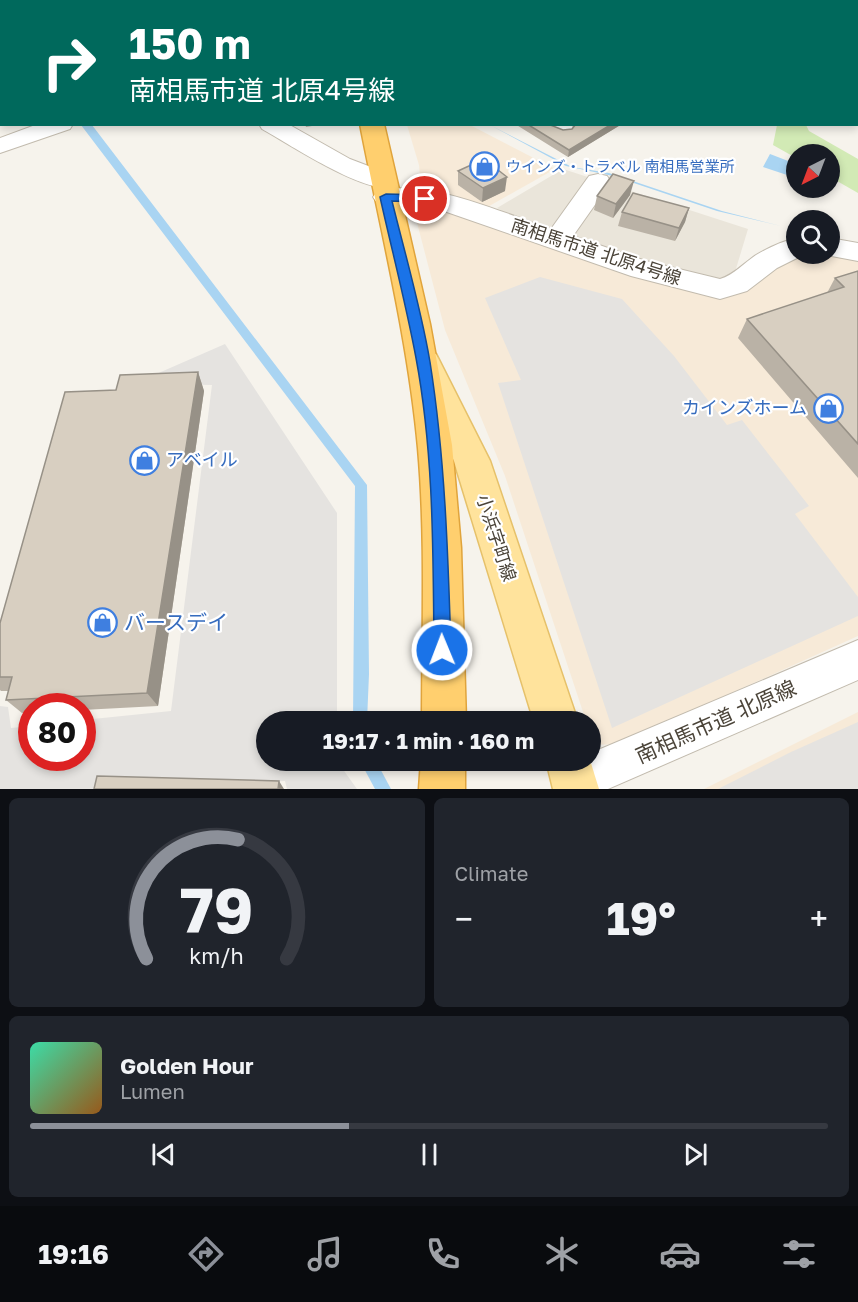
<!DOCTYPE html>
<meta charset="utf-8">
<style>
body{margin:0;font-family:"Golos Text","Noto Sans JP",sans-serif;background:#20242c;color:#f1f3f6;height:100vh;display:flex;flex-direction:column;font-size:22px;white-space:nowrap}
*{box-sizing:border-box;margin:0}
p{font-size:20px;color:#9ea1a6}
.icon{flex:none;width:33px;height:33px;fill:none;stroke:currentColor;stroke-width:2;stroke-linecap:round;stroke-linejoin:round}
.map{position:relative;height:789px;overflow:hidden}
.sheet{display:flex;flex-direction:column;gap:9px;padding:9px;background:#0d0f14;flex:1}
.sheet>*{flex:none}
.guide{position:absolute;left:0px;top:0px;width:858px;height:126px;box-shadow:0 3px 9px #0003;background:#00695c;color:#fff;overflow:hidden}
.needle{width:39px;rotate:222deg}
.tools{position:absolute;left:786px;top:144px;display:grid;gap:12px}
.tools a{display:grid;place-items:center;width:54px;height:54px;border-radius:50%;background:#171b24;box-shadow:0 3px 9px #0003;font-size:30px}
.speed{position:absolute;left:18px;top:693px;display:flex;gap:12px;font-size:30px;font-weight:700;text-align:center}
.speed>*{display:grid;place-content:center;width:78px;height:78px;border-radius:50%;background:#171b24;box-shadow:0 3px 9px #0003;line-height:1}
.speed .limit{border:9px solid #d22;background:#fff;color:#111}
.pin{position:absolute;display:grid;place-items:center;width:51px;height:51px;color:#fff;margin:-26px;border:3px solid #fff;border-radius:50%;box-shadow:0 2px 6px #0007}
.me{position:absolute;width:66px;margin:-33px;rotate:359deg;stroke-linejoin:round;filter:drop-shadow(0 0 4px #0008)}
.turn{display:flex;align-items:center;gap:21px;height:126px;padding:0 30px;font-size:27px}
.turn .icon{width:78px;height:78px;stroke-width:2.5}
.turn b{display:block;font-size:42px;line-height:51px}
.big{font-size:45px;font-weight:700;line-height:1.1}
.sheet .tile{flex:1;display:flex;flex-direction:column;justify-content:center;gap:9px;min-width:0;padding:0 21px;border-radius:9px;background:#20242c}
.sheet .dial{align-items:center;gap:0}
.dial svg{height:156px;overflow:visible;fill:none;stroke:#363941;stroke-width:7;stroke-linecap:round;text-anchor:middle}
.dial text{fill:#f1f3f6;stroke:none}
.song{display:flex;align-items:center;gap:18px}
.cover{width:72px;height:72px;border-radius:9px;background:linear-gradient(135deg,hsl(160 70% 55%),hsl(30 70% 35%))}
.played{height:6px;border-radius:3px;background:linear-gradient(90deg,#8c9099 40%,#363941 40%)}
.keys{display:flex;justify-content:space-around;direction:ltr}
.heat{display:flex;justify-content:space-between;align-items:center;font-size:33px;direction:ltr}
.sheet .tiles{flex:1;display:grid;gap:9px;grid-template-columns:1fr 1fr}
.tile:last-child{grid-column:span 2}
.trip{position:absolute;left:256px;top:711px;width:345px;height:60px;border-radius:30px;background:#171b24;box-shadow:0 3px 9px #0003;font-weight:700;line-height:60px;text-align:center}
.menu{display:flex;height:96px;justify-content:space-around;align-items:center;background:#090b0e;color:#9ea1a6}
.menu .icon{width:42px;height:42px}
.menu .on{color:#8c9099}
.menu b{font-size:27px;color:#f1f3f6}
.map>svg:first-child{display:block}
.residential{fill:#eae5da}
.commercial{fill:#f7ead8}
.green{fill:#d2eab5}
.parking{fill:#e5e3e0}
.water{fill:#a9d4f2}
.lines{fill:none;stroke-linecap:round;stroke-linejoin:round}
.minor-casing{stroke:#c2bbae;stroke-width:2}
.major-casing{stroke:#e6c16a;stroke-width:3}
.highway-casing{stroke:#e0a43c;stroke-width:3}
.path{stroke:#c4b79f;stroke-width:3;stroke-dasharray:2 2;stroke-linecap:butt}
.minor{fill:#fff;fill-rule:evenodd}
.major{fill:#ffe39c;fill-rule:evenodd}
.highway{fill:#ffcf6e;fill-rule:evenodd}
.wall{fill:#bab2a6}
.shaded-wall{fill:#979187}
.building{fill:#d8cfc1;stroke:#979187;stroke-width:1.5}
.route{fill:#1a73e8;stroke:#114b97;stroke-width:1.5}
.labels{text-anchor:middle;stroke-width:4.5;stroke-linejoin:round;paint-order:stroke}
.far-shop-label{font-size:15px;fill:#366cbe;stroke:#fff;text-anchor:start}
.street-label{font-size:18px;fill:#4b4439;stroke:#fff}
.shop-label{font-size:18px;fill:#366cbe;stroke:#fff;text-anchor:end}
.near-shop-label{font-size:21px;fill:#366cbe;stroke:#fff;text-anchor:start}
.near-street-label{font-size:21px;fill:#4b4439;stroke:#fff}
</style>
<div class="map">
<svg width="858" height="789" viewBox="0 0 858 789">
<rect width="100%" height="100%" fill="#f6f3ec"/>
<path class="residential" d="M563,169l185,60 -13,43 -23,10 -176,-53 -39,-21z"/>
<g class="commercial">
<path d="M407,125h63l85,44 -71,40 -63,-23 -2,-21z"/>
<path d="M446,210l269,84 52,-24 29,-18 34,2v-3l28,5v380l-240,108 -24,1 -3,-23 -5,-1 -81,-245 -60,-146 -30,-115 9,-4z"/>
<path d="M858,712v77h-154z"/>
</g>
<path class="green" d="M777,125h29l3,6 49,28v34l-28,-16v-23h-34v4l-23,-13z"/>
<g class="parking">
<path d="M540,277l82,22 52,57 53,69 15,-5 67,86 -14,8 63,83v19l-246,112 -114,-345 23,-3 -36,-82z"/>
<path d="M225,344l112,169v208l-70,1v38l70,1 20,28h-70l-2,-8 -184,8h-101v-83l8,1 3,21 20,-2 1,32h50l1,-38 88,-9 41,-326 -58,-1v-9z"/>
<path d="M858,722v67h-140l73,-37z"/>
</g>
<g class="water">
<path d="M81,125h11l275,360 2,189 -2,47h-14l2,-235z"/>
<path d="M490,125l82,42 37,6 113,38 59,15 -64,-15 -104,-35 -47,-10z"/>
<path d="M770,154l26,10v14l-33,-11z"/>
<path d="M360,761h16l15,28h-16z"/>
</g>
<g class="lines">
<defs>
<g id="minor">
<path d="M512,0h20l-21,2z"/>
<path d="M38,124h35l-3,5 -70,24v-15z"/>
<path d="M259,124h29l62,35 42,16 3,6 -3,6c-28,7 -103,-43 -130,-58z"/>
<path d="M543,124h28l3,5 -4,5c-11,3 -20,0 -27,-10z"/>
<path d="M598,174l9,2 4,6 -38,54 73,25 74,18c14,-4 24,-16 36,-24 12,-7 27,-14 40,-17v16h9l-28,14 -30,23 -27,8 -89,-23 -190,-66 -64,-7 -4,-6 4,-6c51,-13 125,22 174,38l38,-53z"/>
<path d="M830,238l28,5v18l-37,-7h9z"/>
<path d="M858,640v40l-250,109h-53l-3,-7 7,-15 14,-7h18v-7z"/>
</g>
<g id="major">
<path d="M425,351l11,3 54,107 88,261h-44l-80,-261 -45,-98 5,-9z"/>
<path d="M546,760h44l9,29h-46z"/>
</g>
<g id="highway">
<path d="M340,0h20l1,2h-20z"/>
<path d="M360,124h24l46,200 22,121 9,103 5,174h-44c0,-92 4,-183 -4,-274 -10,-109 -37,-216 -58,-324z"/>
<path d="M421,760h44v29h-46z"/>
</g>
</defs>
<use href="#minor" class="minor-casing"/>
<use href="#major" class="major-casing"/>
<use href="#highway" class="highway-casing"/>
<path class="path" d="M93,2h6"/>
<use href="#minor" class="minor"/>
<use href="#major" class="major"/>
<use href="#highway" class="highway"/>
</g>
<g class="wall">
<path d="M182,0h46v2h-44z"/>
<rect x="378" y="0" width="123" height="2"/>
<path d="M305,124h19l-18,3z"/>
<path d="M515,124h33l15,6 9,-1 2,-3v-2h48l-54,33z"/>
<path d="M458,171l47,20 -23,11 -24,-17z"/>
<path d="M630,195l-17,23 -19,-8 3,-14z"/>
<path d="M689,208l-4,14 -10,19 -57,-15 4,-14z"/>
<path d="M858,271v207l-120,-140 9,-19 80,-26 8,-15z"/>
<path d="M198,372l6,19 -46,315 -76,4v-4h-50v6l-10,1 -16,-13 3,-9h-8l-1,-1v-67l116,-233z"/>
</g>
<g class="shaded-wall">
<path d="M216,0h12v2h-16z"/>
<path d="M490,0h11v2h-13z"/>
<path d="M612,124h10l-54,33 1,-7z"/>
<path d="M507,177l-2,14 -23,11 1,-14z"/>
<path d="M634,181l-4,14 -17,23 3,-14z"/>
<path d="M689,208l-4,14 -10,19 4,-13z"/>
<path d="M198,372l6,19 -46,315 -11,-13z"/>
<path d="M279,781l5,8h-6z"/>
</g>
<g class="building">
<path d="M199,0h17l-4,2h-10z"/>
<path d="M404,0h86l-2,2h-84z"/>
<path d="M554,0h34l4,2h-42z"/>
<path d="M527,124h21l15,6 9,-1 4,-5h36l-43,26z"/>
<path d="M484,159l23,18 -24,11 -25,-17z"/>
<path d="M613,174l21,7 -18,23 -19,-8z"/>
<path d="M633,193l56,15 -10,20 -57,-16z"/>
<path d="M858,271v173l-111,-125 97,-32 -9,-9z"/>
<path d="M198,372l-51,321 -141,7 6,-23h-12v-54l65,-231 51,-2 4,-15z"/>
<path d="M97,776l182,5 -1,8h-184z"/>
</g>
<path class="route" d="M386,194l39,1 5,4 -5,3 -33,-1c13,53 29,107 38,161 15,95 18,191 21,288l-3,6 -6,2 -6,-2 -2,-6c-1,-97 0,-196 -18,-292 -10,-54 -24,-107 -36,-161z"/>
<defs>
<symbol id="shop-ring" viewBox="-11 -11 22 22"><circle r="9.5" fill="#fff" stroke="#3f7fe0" stroke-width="1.5"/><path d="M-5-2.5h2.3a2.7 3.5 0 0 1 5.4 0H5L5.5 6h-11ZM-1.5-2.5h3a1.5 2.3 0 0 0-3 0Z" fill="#3f7fe0"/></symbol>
</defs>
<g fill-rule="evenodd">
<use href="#shop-ring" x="468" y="150" width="33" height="33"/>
<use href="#shop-ring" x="812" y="392" width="33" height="33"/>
<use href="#shop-ring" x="128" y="444" width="33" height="33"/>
<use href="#shop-ring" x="86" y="606" width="33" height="33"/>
</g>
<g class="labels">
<g class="far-shop-label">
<text x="506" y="172">ウインズ・トラベル 南相馬営業所</text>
</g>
<g class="street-label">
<text transform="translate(596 252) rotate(18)" y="6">南相馬市道 北原4号線</text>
<text transform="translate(496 538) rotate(72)" y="6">小浜字町線</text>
</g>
<g class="shop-label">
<text x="807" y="414">カインズホーム</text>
<text x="166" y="466" text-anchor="start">アベイル</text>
</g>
<g class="near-shop-label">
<text x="124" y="630">バースデイ</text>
</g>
<g class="near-street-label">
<text transform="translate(716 722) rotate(-24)" y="7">南相馬市道 北原線</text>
</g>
</g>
</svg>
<div class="tools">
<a><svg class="needle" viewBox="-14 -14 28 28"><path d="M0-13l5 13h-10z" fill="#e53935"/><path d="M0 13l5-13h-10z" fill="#9ea1a6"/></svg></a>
<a><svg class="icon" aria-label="search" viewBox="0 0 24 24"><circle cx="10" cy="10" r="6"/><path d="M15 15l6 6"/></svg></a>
</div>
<div class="speed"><div class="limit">80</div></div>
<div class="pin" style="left:425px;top:199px;background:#d93025"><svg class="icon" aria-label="arrive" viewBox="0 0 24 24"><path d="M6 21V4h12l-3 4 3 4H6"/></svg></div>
<svg class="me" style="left:442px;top:650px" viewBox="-20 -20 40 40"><circle r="17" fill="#1a73e8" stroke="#fff" stroke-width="3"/><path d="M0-11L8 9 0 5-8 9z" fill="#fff"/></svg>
<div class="trip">19:17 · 1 min · 160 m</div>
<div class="guide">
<div class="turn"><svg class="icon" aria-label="right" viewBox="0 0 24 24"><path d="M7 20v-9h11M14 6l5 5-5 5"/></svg><div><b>150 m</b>南相馬市道 北原4号線</div></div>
</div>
</div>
<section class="sheet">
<div class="tiles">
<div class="tile dial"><svg viewBox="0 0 100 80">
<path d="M14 69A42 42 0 1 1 86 69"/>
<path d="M14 69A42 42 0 0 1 61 8" stroke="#8c9099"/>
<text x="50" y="56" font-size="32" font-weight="700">79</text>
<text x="50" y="72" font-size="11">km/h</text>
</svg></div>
<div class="tile"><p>Climate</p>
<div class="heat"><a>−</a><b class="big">19°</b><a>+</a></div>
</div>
<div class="tile">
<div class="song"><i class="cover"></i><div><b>Golden Hour</b><p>Lumen</p></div></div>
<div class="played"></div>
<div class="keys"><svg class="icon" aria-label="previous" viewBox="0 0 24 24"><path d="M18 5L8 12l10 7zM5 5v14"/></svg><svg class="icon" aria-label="pause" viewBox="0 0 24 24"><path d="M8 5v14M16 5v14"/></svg><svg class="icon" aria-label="next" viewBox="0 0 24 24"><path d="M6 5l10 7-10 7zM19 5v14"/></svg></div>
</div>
</div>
</section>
<nav class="menu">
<b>19:16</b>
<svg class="icon on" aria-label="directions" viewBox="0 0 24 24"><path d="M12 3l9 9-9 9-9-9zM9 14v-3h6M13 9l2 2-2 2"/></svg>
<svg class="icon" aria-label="music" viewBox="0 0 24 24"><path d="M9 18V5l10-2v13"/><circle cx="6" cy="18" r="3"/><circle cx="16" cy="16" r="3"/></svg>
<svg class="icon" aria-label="phone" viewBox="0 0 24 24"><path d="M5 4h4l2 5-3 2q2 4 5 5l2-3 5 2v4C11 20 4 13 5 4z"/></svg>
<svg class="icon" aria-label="climate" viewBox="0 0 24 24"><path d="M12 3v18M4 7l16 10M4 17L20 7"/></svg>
<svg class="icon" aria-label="car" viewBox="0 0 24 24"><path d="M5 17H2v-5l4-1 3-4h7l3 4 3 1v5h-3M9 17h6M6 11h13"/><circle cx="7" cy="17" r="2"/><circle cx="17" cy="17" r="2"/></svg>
<svg class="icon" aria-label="filters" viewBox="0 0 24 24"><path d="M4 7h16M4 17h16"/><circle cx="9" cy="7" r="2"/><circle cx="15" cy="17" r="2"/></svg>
</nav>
